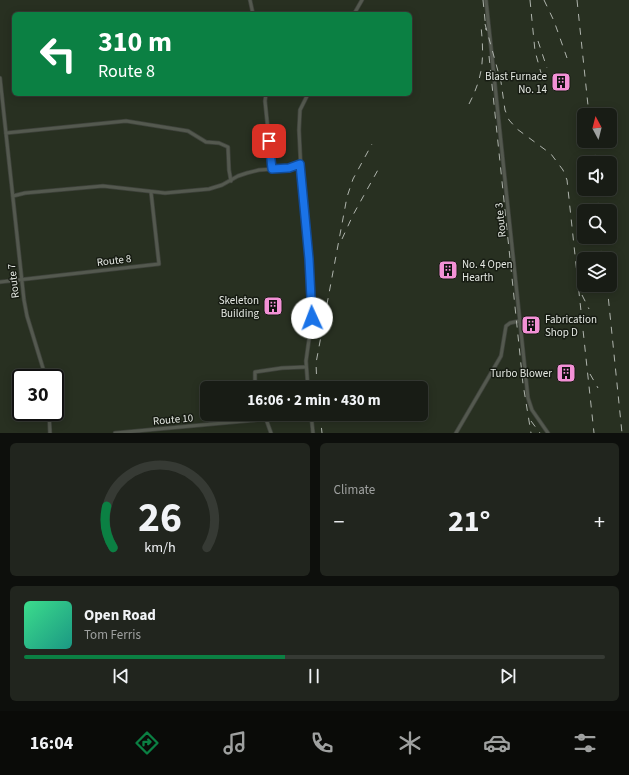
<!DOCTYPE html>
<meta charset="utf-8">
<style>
body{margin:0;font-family:"Source Sans 3",sans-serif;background:#21251e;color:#f1f3f6;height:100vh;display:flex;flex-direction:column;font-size:15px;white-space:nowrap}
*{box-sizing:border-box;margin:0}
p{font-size:13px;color:#9fa1a0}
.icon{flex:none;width:22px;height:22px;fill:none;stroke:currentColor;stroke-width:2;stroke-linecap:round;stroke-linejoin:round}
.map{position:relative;height:433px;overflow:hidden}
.details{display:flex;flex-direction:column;gap:10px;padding:10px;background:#0d0f0c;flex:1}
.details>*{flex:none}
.top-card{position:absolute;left:12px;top:12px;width:400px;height:84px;border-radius:6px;box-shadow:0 2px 10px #0003,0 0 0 1px #363a34;background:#0b8043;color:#fff;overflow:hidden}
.needle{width:26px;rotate:353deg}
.buttons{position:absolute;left:577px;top:108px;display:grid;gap:8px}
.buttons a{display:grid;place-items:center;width:40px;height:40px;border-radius:6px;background:#181c15;box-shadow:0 2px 10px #0003,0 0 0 1px #363a34;font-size:20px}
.speed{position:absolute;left:12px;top:369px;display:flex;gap:8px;font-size:20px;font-weight:700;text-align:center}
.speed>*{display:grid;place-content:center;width:52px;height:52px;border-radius:50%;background:#181c15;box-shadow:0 2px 10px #0003,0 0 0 1px #363a34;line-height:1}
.speed .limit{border:2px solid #111;border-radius:6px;background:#fff;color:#111}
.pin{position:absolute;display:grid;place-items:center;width:34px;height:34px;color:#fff;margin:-17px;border-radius:8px;box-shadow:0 2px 6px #0006}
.me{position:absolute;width:44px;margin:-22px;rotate:358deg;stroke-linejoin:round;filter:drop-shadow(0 0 3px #0008)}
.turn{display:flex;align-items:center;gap:14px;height:84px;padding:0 20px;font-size:18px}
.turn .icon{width:52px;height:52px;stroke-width:2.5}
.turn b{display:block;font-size:28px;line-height:34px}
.big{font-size:30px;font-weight:700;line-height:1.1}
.details .tile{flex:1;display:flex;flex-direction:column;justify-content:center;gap:6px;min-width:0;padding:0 14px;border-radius:6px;background:#21251e}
.details .dial{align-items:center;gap:0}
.dial svg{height:104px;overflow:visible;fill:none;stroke:#363a34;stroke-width:7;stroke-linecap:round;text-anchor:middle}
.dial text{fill:#f1f3f6;stroke:none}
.song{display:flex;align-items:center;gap:12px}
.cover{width:48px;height:48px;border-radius:6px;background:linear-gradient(135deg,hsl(150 70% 55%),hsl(170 70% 35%))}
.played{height:4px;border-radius:2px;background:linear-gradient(90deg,#0b8043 45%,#363a34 45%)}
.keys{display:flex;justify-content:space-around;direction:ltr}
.heat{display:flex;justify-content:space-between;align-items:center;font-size:22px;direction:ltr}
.details .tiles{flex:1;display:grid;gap:10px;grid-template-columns:1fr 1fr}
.tile:last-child{grid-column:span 2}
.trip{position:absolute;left:200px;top:381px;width:228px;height:40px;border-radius:6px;background:#181c15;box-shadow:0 2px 10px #0003,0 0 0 1px #363a34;font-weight:700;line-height:40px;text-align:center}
.tab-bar{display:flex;height:64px;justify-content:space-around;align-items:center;background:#0a0b08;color:#9fa1a0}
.tab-bar .icon{width:28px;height:28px}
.tab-bar .current{color:#0b8043}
.tab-bar b{font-size:18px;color:#f1f3f6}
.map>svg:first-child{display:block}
.built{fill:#283021;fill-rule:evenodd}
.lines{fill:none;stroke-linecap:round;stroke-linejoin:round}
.minor-casing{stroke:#3f433c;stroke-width:4.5}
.minor{stroke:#54594f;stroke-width:3}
.rail{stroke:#afb4ad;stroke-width:1;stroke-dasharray:7 7;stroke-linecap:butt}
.route-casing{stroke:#114b97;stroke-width:10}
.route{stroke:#1a73e8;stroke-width:7}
.labels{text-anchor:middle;stroke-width:3;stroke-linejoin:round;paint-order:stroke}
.poi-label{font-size:11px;fill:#e5e9e3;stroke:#171c13;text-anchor:end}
.street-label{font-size:11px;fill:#e5e9e3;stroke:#171c13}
</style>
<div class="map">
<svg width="629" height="433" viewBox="0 0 629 433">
<rect width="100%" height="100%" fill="#20251c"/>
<path class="built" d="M0,0h629v433h-629zM14,14h396v80h-396zM584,115h26v26h-26zM584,163h26v26h-26zM584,211h26v26h-26zM584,259h26v26h-26zM21,378h34v34h-34zM207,388h214v26h-214z"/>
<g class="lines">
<defs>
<g id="minor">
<path d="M250,0l3,14"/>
<path d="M486,0l42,398 4,12 16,23"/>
<path d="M354,14l8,-14"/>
<path d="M0,78l24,222 3,16 19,62"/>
<path d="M266,94l-1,7 7,68"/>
<path d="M308,94l-8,16 -1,20 2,41 11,133v14l-6,43 2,27"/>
<path d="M6,133l120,-12 62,10 18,11 13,1 9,4 1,23 2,11"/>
<path d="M13,196l12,-3 78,-7 62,7 44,-4 13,-4 16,-9 9,-3 12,-3 30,-2 11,-4"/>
<path d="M0,282l159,-18 -8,-72"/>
<path d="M255,388v-16l27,-4 24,-1"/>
<path d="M49,412l1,21"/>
<path d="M256,414v6"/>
<path d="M311,414l2,19"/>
<path d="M115,433l151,-14 5,14"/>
<path d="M456,433l45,-77 5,-30 4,-3 9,-2"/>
</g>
</defs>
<use href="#minor" class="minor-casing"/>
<use href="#minor" class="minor"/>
<g class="rail">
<path d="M483,0l3,30"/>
<path d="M530,0l5,51 6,22"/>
<path d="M544,0l10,21 13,37"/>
<path d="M577,0l12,115"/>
<path d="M485,24l16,58 4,28 4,10 8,9 34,25 12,16 4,10 27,253"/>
<path d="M538,41l9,27"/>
<path d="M489,56l34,328 8,49"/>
<path d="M469,104c15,-29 15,-47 12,-78"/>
<path d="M594,141l2,22"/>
<path d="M597,189l2,22"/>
<path d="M600,237l2,22"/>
<path d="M342,239l11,-24 26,-47"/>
<path d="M607,285l15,148"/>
<path d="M582,295l7,14"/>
<path d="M590,374l8,14"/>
<path d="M317,388l-1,-25 31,-166 6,-18 19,-35"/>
<path d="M320,414l2,19"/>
<path d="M531,421l9,12"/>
</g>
</g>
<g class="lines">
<defs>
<path id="route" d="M269,141l3,28 17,-1 11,-4 9,95 3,59"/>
</defs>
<use href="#route" class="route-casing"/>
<use href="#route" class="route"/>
</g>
<defs>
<symbol id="building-square" viewBox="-11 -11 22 22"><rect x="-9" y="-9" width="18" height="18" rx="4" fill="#f391d6" stroke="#171c13"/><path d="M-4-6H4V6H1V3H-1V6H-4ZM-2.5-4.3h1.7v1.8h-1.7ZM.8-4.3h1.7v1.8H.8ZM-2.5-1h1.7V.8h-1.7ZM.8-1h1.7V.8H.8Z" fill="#111"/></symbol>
</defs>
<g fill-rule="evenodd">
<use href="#building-square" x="550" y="71" width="22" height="22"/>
<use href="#building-square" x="437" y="259" width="22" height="22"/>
<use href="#building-square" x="262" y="295" width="22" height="22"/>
<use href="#building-square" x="520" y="314" width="22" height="22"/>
<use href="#building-square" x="555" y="362" width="22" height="22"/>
</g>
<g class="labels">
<g class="poi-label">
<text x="547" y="80">Blast Furnace<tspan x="547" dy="13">No. 14</tspan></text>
<text x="462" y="268" text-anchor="start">No. 4 Open<tspan x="462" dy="13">Hearth</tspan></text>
<text x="259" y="304">Skeleton<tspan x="259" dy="13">Building</tspan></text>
<text x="545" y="323" text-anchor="start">Fabrication<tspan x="545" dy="13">Shop D</tspan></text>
<text x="552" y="377">Turbo Blower</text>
</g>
<g class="street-label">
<text transform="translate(500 220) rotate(-96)" y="4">Route 3</text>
<text transform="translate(114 260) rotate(-7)" y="4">Route 8</text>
<text transform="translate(13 281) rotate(-97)" y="4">Route 7</text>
<text transform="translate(173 419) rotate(-5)" y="4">Route 10</text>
</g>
</g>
</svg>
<div class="buttons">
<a><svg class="needle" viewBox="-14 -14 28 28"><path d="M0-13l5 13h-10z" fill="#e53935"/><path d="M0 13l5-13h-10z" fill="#9fa1a0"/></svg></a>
<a><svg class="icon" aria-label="sound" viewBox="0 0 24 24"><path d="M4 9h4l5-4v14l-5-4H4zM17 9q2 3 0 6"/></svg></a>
<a><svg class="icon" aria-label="search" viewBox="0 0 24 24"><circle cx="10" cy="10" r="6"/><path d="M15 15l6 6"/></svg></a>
<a><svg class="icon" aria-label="layers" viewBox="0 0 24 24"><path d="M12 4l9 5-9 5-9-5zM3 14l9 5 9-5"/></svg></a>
</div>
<div class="speed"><div class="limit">30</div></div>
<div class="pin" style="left:269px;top:141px;background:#d93025"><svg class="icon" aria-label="arrive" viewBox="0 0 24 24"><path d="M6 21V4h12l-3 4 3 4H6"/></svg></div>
<svg class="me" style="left:312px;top:318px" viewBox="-20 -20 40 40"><circle r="19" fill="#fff"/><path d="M0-13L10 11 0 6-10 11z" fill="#1a73e8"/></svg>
<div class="trip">16:06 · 2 min · 430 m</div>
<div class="top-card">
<div class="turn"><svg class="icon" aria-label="left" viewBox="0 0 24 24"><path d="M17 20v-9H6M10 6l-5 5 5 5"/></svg><div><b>310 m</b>Route 8</div></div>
</div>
</div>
<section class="details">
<div class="tiles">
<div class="tile dial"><svg viewBox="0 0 100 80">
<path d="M14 69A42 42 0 1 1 86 69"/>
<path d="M14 69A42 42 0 0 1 9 37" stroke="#0b8043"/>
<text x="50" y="56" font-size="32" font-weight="700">26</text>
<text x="50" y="72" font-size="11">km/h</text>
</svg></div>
<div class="tile"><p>Climate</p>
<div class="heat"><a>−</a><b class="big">21°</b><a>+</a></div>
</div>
<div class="tile">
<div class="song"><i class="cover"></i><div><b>Open Road</b><p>Tom Ferris</p></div></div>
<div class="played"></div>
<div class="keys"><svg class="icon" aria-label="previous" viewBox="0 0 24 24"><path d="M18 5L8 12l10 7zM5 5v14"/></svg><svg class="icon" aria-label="pause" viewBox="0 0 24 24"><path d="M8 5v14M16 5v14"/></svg><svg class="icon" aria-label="next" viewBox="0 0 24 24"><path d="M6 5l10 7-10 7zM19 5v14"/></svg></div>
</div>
</div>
</section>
<nav class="tab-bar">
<b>16:04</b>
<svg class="icon current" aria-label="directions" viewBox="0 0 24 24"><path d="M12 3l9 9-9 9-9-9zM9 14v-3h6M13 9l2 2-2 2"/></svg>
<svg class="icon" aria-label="music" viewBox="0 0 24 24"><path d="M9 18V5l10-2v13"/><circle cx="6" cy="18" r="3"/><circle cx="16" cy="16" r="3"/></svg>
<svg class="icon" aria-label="phone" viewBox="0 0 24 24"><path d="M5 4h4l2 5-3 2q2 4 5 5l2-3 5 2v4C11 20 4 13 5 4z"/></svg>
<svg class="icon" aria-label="climate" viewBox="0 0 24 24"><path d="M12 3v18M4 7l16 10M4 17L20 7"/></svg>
<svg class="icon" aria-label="car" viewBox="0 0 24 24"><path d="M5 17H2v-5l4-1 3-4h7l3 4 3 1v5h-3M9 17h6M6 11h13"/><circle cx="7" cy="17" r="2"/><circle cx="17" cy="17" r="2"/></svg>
<svg class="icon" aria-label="filters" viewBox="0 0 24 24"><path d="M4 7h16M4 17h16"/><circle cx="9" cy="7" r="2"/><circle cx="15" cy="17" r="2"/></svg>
</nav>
